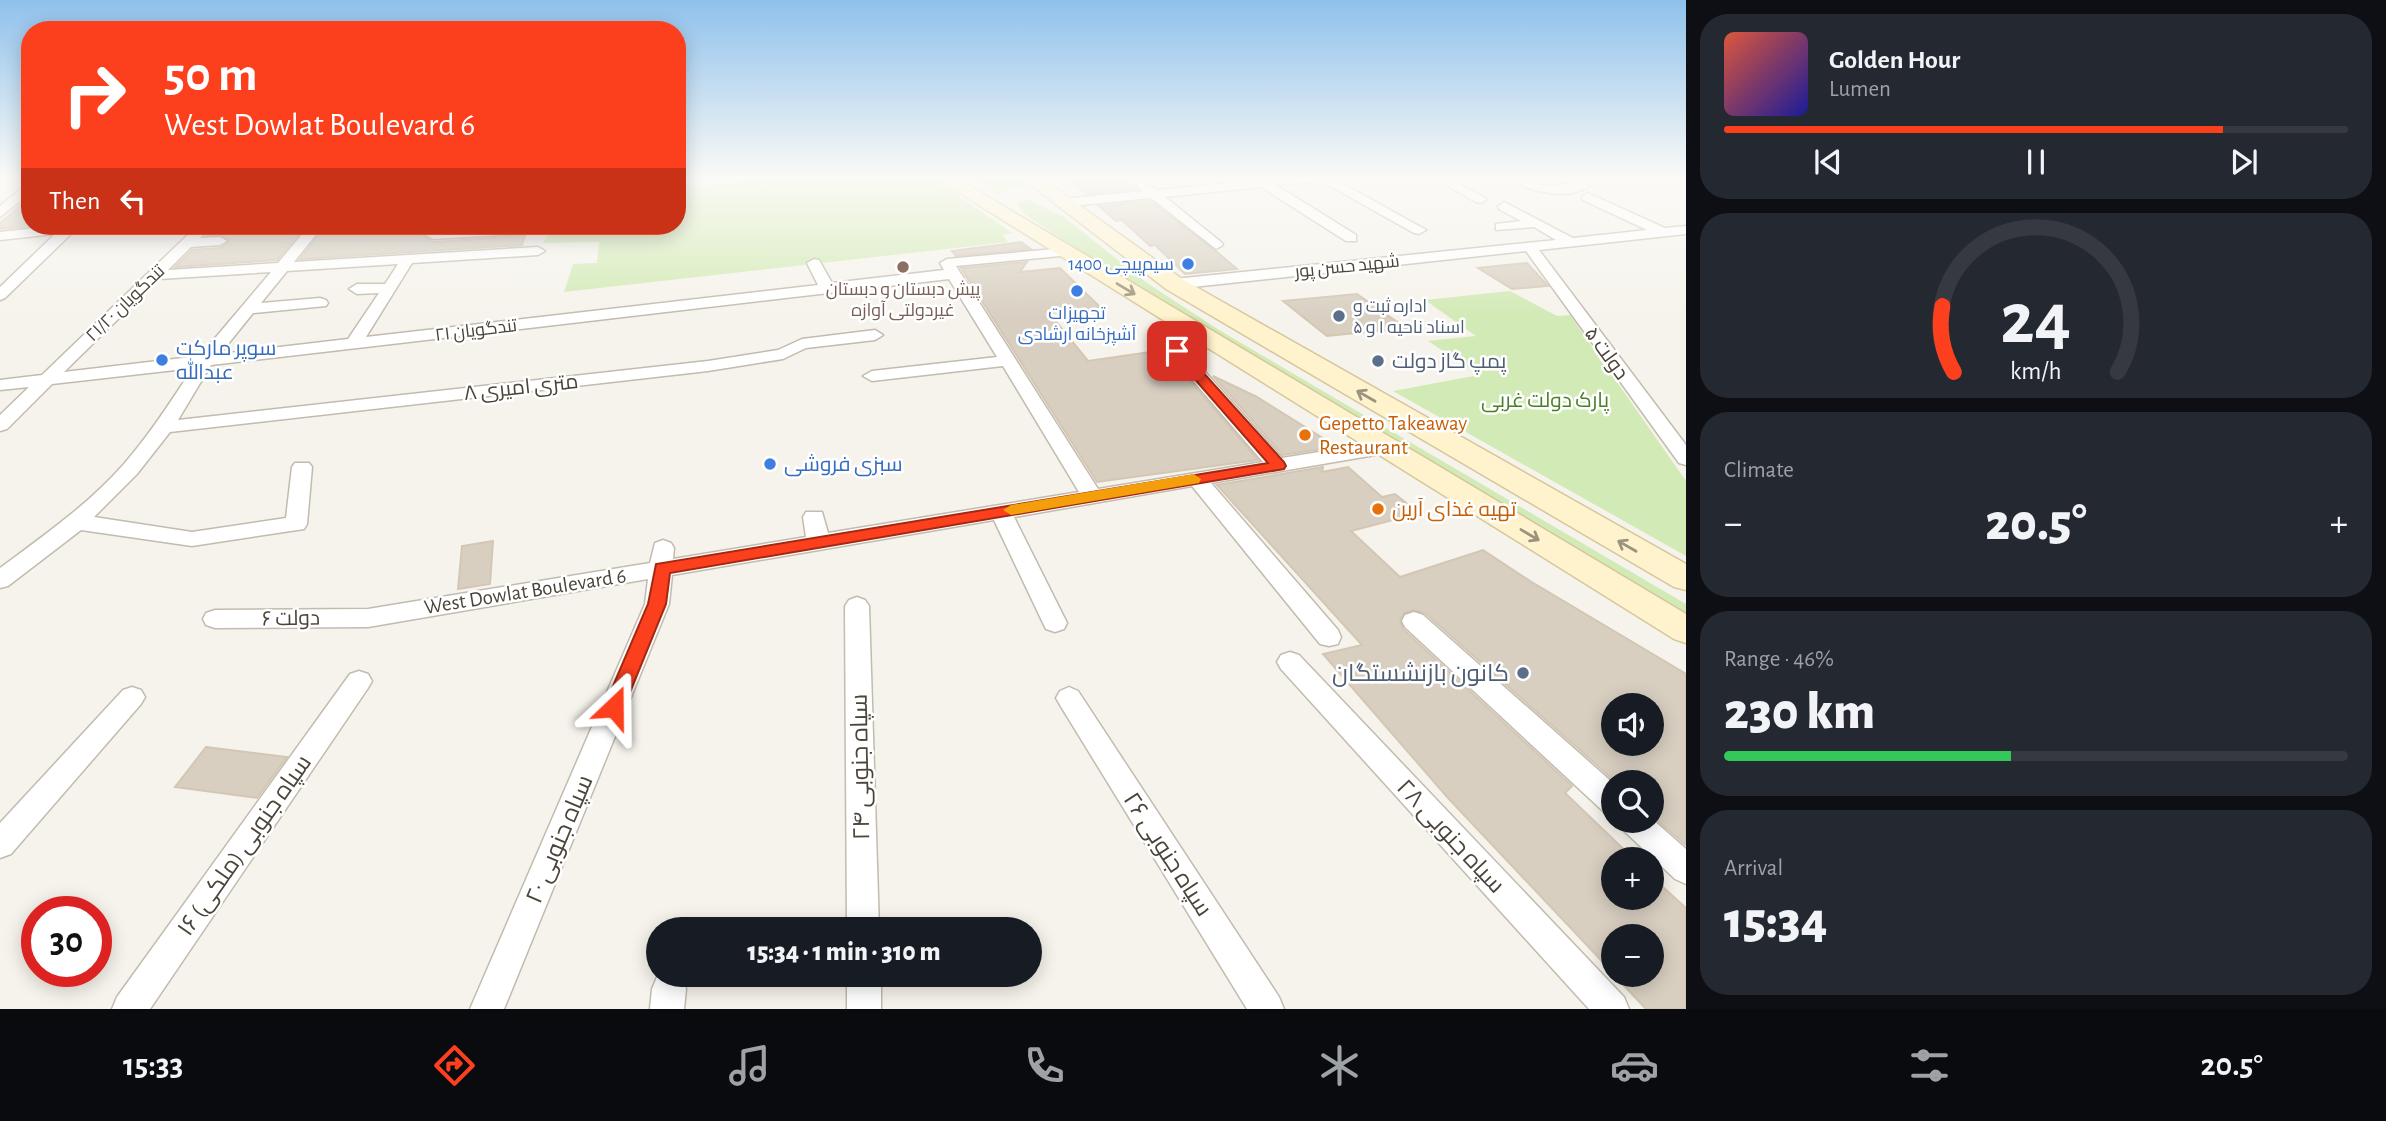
<!DOCTYPE html>
<meta charset="utf-8">
<style>
body{margin:0;font-family:"Alegreya Sans",Cairo,sans-serif;background:#242831;color:#f1f3f6;height:100vh;display:flex;flex-direction:column;font-size:26px;white-space:nowrap}
*{box-sizing:border-box;margin:0}
p{font-size:23px;color:#9ea1a6}
.icon{flex:none;width:38px;height:38px;fill:none;stroke:currentColor;stroke-width:2;stroke-linecap:round;stroke-linejoin:round}
.map{position:relative;flex:1;overflow:hidden}
.side{display:flex;flex-direction:column;gap:14px;padding:14px;background:#0d0f14;width:700px}
.side>*{flex:none}
.banner{position:absolute;left:21px;top:21px;width:665px;height:214px;border-radius:28px;box-shadow:0 4px 18px #0003;background:#fc3f1d;color:#fff;overflow:hidden}
.controls{position:absolute;left:1601px;top:693px;display:grid;gap:14px}
.controls a{display:grid;place-items:center;width:63px;height:63px;border-radius:50%;background:#171b24;box-shadow:0 4px 18px #0003;font-size:35px}
.speed{position:absolute;left:21px;top:896px;display:flex;gap:14px;font-size:35px;font-weight:700;text-align:center}
.speed>*{display:grid;place-content:center;width:91px;height:91px;border-radius:50%;background:#171b24;box-shadow:0 4px 18px #0003;line-height:1}
.speed .limit{border:10px solid #d22;background:#fff;color:#111}
.pin{position:absolute;display:grid;place-items:center;width:60px;height:60px;color:#fff;margin:-30px;border-radius:14px;box-shadow:0 4px 10px #0006}
.me{position:absolute;width:77px;margin:-38px;rotate:23deg;stroke-linejoin:round;filter:drop-shadow(0 0 5px #0008)}
.turn{display:flex;align-items:center;gap:24px;height:147px;padding:0 28px;font-size:32px}
.turn .icon{width:91px;height:91px;stroke-width:2.5}
.turn b{display:block;font-size:49px;line-height:60px}
.then{display:flex;align-items:center;height:66px;padding:0 28px;background:#0003;gap:14px;font-size:26px}
.big{font-size:52px;font-weight:800;line-height:1.1}
.side .tile{flex:1;display:flex;flex-direction:column;justify-content:center;gap:10px;min-width:0;padding:0 24px;border-radius:28px;background:#242831}
.side .dial{align-items:center;gap:0}
.dial svg{height:182px;overflow:visible;fill:none;stroke:#363941;stroke-width:7;stroke-linecap:round;text-anchor:middle}
.dial text{fill:#f1f3f6;stroke:none}
.song{display:flex;align-items:center;gap:21px}
.cover{width:84px;height:84px;border-radius:10px;background:linear-gradient(135deg,hsl(10 70% 55%),hsl(240 70% 35%))}
.played{height:7px;border-radius:4px;background:linear-gradient(90deg,#fc3f1d 80%,#363941 80%)}
.keys{display:flex;justify-content:space-around;direction:ltr}
.heat{display:flex;justify-content:space-between;align-items:center;font-size:38px;direction:ltr}
.charge{height:10px;border-radius:5px;background:linear-gradient(90deg,#34c759 46%,#363941 0)}
.trip{position:absolute;left:646px;top:917px;width:396px;height:70px;border-radius:35px;background:#171b24;box-shadow:0 4px 18px #0003;font-weight:800;line-height:70px;text-align:center}
.menu{display:flex;height:112px;justify-content:space-around;align-items:center;background:#090b0e;color:#9ea1a6}
.menu .icon{width:49px;height:49px}
.menu .active{color:#fc3f1d}
.menu b{font-size:32px;color:#f1f3f6}
main{display:flex;flex:1;min-height:0}
.map>svg:first-child{display:block}
.green{fill:#d2eab5}
.building{fill:#d8cfc1;stroke:#d3c7b4;stroke-width:2;fill-rule:evenodd}
.lines{fill:none;stroke-linecap:round;stroke-linejoin:round}
.street-casing{stroke:#c2bbae;stroke-width:3}
.secondary-casing{stroke:#d6c79b;stroke-width:3}
.street{fill:#fff;fill-rule:evenodd}
.secondary{fill:#fff3cd;fill-rule:evenodd}
.oneway{stroke:#9c937c}
.route{fill:#fc3f1d;stroke:#a42913;stroke-width:2}
.slow{fill:#f59e0b}
.shop-dot{fill:#3f7fe0;stroke:#fff;stroke-width:2.5}
.education-dot{fill:#8d6e63;stroke:#fff;stroke-width:2.5}
.service-dot{fill:#5c6f8a;stroke:#fff;stroke-width:2.5}
.food-dot{fill:#e8710a;stroke:#fff;stroke-width:2.5}
.labels{text-anchor:middle;stroke-width:5;stroke-linejoin:round;paint-order:stroke}
.far-shop-label{font-size:18px;fill:#366cbe;stroke:#fff;text-anchor:end}
.far-street-label{font-size:18px;fill:#4b4439;stroke:#fff}
.far-education-label{font-size:18px;fill:#785e54;stroke:#fff}
.far-service-label{font-size:18px;fill:#4e5e75;stroke:#fff;text-anchor:start}
.shop-label{font-size:21px;fill:#366cbe;stroke:#fff;text-anchor:start}
.street-label{font-size:21px;fill:#4b4439;stroke:#fff}
.service-label{font-size:21px;fill:#4e5e75;stroke:#fff;text-anchor:start}
.park-label{font-size:21px;fill:#4a7f2a;stroke:#fff}
.food-label{font-size:21px;fill:#c56008;stroke:#fff;text-anchor:start}
.near-service-label{font-size:24px;fill:#4e5e75;stroke:#fff;text-anchor:end}
.near-street-label{font-size:24px;fill:#4b4439;stroke:#fff}
</style>
<main>
<div class="map">
<svg width="1686" height="1009" viewBox="0 0 1686 1009">
<rect width="100%" height="100%" fill="#f6f3ec"/>
<g class="green">
<path d="M755,177h176l81,56 -9,2 5,7 -444,50 9,-28 24,-1 2,-21 -56,1 10,-17h124v-39l78,-6z"/>
<path d="M968,177h47l16,11 -13,-1 -21,7z"/>
<path d="M1028,199l36,18 83,66 72,47 467,274v18l-580,-354 -83,-55 -6,-10z"/>
<path d="M1510,291l47,25 13,-1 116,166v75l-293,-165 86,-16 -51,-34 48,-5 -51,-36z"/>
</g>
<g class="building">
<path d="M1120,177l17,12 -50,5 -17,-13z"/>
<path d="M30,197v29l-30,3v-6z"/>
<path d="M1150,201l67,51 20,17 -52,5 -30,-29 -5,1 -28,-26 -6,1 -17,-15z"/>
<path d="M215,226h91l-29,34 -102,7 17,-17 28,-2 8,-5 1,-3 -8,-5h-14z"/>
<path d="M326,226h154l-48,3 -8,7 9,6 92,-6 -3,9 -222,14z"/>
<path d="M1021,242l10,7 -75,7 -4,-5z"/>
<path d="M1027,262l-7,10 40,-4 41,40 -52,5 39,48 69,-10 12,5 89,104 -161,22 -136,-214z"/>
<path d="M1527,263l21,23 -36,3 -34,-21z"/>
<path d="M1357,294l49,34 -79,8 -44,-35z"/>
<path d="M1213,376l44,21 72,45 -2,6 -44,7z"/>
<path d="M1323,467l-1,5 26,-5 34,30 13,-3 24,19 -68,18 49,46 83,-27 47,31 156,93v171l-34,-29v-34h-36l-191,-169 -12,-3 -9,3 -4,7 3,9 169,157 -7,7 69,66h-20v39h38v-21l34,31v101h-40l-32,-34h38v-39h-38v38l-166,-176 -125,-144 39,-9 -145,-160zM1614,705h38v39h-38z"/>
<path d="M493,541l-3,43 -32,5 4,-43z"/>
<path d="M206,747l81,10 -30,41 -82,-11z"/>
</g>
<g class="lines">
<defs>
<g id="street">
<path d="M1127,177h13l16,13 134,-13h41l95,53 -7,4 -5,-1 -93,-52 -45,4 80,50v6h-10l-85,-54 -96,10 56,45 2,3 -7,4 -65,-51 -90,9 -6,-4 6,-4 82,-8z"/>
<path d="M1432,177h15l40,22 -6,4 -5,-1z"/>
<path d="M1509,177c17,-1 23,7 37,9 14,1 32,-9 43,0 -19,15 -63,6 -80,-9z"/>
<path d="M30,182v11l-30,24v-11z"/>
<path d="M1588,193l77,35 21,-2v8l-147,16 147,195v20l-7,-2 -153,-212 -352,38 -8,-5 8,-5 382,-39 -22,-13 -38,3v-6l25,-3 -22,-12 -1,-3 6,-4 69,36 74,-8 -64,-30 -1,-3z"/>
<path d="M55,226h42l-7,4 -17,2 -68,66 -5,2v-13l55,-53 -55,6v-8z"/>
<path d="M197,226h15l-12,12 20,-1 7,4 -7,4 -29,2 -23,23 110,-7 31,-37h14l-29,36 244,-15 7,4 -7,4 -126,8 -46,74 452,-52 -11,-22 7,-4 5,1 13,23 112,-13 -4,-7 7,-4 119,-11 7,4 -2,3 -115,11 142,223 165,-27 -92,-107 -2,-4 8,-5 6,1 99,111 105,-17 10,6 -10,6 -176,30 127,147 3,7 -3,7 -9,2 -9,-2 -128,-158 -178,31 53,106 -3,6 -9,3 -9,-3 -3,-6 -49,-103 -322,55 -3,29 -165,405h-34l175,-405 3,-25 -280,48 -153,1 -9,-3 -3,-6 3,-6 9,-3 153,-1 282,-46 5,-20 8,-3 8,3 3,5 -1,11 133,-22 -3,-20 3,-5h16l6,21 251,-41 -76,-126 -131,15 -9,-5 9,-5 125,-14 -48,-78 -738,86 -33,55 530,-59 70,-11 24,-11 73,-9 8,5 -8,5 -69,8 -23,11 -75,12 -538,61 -33,42 -43,43 98,15 94,-14 6,-51 3,-4h14l3,4 -5,57 -3,5 -112,17 -111,-16 -73,56 -8,2v-20c43,-32 88,-63 124,-104 26,-30 47,-63 69,-96l-141,16 -45,45 -7,2v-16l29,-28 -29,3v-10l42,-5zM398,264l-13,20h-28l-8,5 8,5 22,-1 -31,46 -128,15 33,-41 73,-7 2,-3 -2,-3 -6,-2 -59,5 26,-32zM271,272l-71,84 -136,16 95,-93z"/>
<path d="M523,226h17l4,3 -7,4 -104,6 -7,-4 7,-4z"/>
<path d="M857,597l8,3 4,6 10,323h-32l-2,-323 4,-6z"/>
<path d="M1414,612l9,3 191,169v32l-10,-4 -199,-185 -3,-6 3,-6z"/>
<path d="M1290,652l9,3 325,342 5,12h-40l-308,-340 -4,-7 4,-7z"/>
<path d="M359,671l9,3 4,7 -4,7 -218,321h-38l5,-12 233,-323z"/>
<path d="M132,687l9,3 4,7 -4,7 -130,150 -11,4v-35l123,-133z"/>
<path d="M1069,687l9,4 201,306 5,12h-37l-187,-304 -4,-7 4,-7z"/>
<path d="M1652,819l34,30v35l-11,-5 -52,-49 -5,-9z"/>
<path d="M662,975l19,2 5,12 -2,20h-34l2,-20 5,-12z"/>
<rect x="847" y="975" width="34" height="34"/>
</g>
<g id="secondary">
<path d="M934,177h21l731,437v29l-12,-4z"/>
<path d="M1021,177h19l142,102 504,285v26l-12,-3 -508,-298z"/>
</g>
</defs>
<use href="#street" class="street-casing"/>
<use href="#secondary" class="secondary-casing"/>
<use href="#street" class="street"/>
<use href="#secondary" class="secondary"/>
</g>
<defs><path id="oneway-shaft" d="M-6 0H5M1.5-3L5.5 0L1.5 3" fill="none" stroke-width="1.6" stroke-linecap="round" stroke-linejoin="round" transform="scale(1.75)"/></defs>
<g class="oneway">
<use href="#oneway-shaft" transform="translate(1126 289) rotate(31)"/>
<use href="#oneway-shaft" transform="translate(1366 396) rotate(-150)"/>
<use href="#oneway-shaft" transform="translate(1530 535) rotate(31)"/>
<use href="#oneway-shaft" transform="translate(1627 546) rotate(-150)"/>
</g>
<linearGradient id="sky" x2="0" y2="1"><stop stop-color="#8fc1ec"/><stop offset="0.56" stop-color="#fbfaf6"/><stop offset="1" stop-color="#fbfaf6" stop-opacity="0"/></linearGradient>
<rect width="1686" height="318" fill="url(#sky)"/>
<path class="route" d="M1177,347l4,1 103,114 2,4 -2,3 -614,104 -4,31 -42,103 -3,6 -7,2 -7,-2 -3,-6 44,-103 8,-40 612,-101 -96,-110v-5z"/>
<path class="slow" d="M1194,474l7,5 -2,4 -188,32 -8,-5 8,-5z"/>
<g class="shop-dot">
<circle cx="1188" cy="264" r="7"/>
<circle cx="1077" cy="291" r="7"/>
<circle cx="162" cy="360" r="7"/>
<circle cx="770" cy="464" r="7"/>
</g>
<circle class="education-dot" cx="903" cy="267" r="7"/>
<g class="service-dot">
<circle cx="1339" cy="316" r="7"/>
<circle cx="1378" cy="361" r="7"/>
<circle cx="1523" cy="673" r="7"/>
</g>
<g class="food-dot">
<circle cx="1305" cy="435" r="7"/>
<circle cx="1378" cy="509" r="7"/>
</g>
<g class="labels">
<g class="far-shop-label">
<text x="1174" y="270">سیم‌پیچی 1400</text>
<text x="1077" y="319" text-anchor="middle">تجهیزات<tspan x="1077" dy="21">آشپزخانه ارشادی</tspan></text>
</g>
<g class="far-street-label">
<text transform="translate(1347 266) rotate(-6)" y="6">شهید حسن پور</text>
<text transform="translate(125 303) rotate(-44)" y="6">۲۱/۲۰ تندگویان</text>
<text transform="translate(476 330) rotate(-7)" y="6">۲۱ تندگویان</text>
</g>
<g class="far-education-label">
<text x="903" y="295">پیش دبستان و دبستان<tspan x="903" dy="21">غیردولتی آوازه</tspan></text>
</g>
<g class="far-service-label">
<text x="1353" y="312">اداره ثبت و<tspan x="1353" dy="21">اسناد ناحیه ۱ و ۵</tspan></text>
</g>
<g class="shop-label">
<text x="176" y="355">سوپر مارکت<tspan x="176" dy="24">عبدالله</tspan></text>
<text x="784" y="471">سبزی فروشی</text>
</g>
<g class="street-label">
<text transform="translate(1607 353) rotate(54)" y="7">۵ دولت</text>
<text transform="translate(521 387) rotate(-6)" y="7">۸ متری امیری</text>
<text transform="translate(525 591) rotate(-9)" y="7">West Dowlat Boulevard 6</text>
<text transform="translate(291 618) rotate(-1)" y="7">۶ دولت</text>
</g>
<g class="service-label">
<text x="1392" y="368">پمپ گاز دولت</text>
</g>
<g class="park-label">
<text x="1545" y="407">پارک دولت غربی</text>
</g>
<g class="food-label">
<text x="1319" y="430">Gepetto Takeaway<tspan x="1319" dy="24">Restaurant</tspan></text>
<text x="1392" y="516">تهیه غذای آرین</text>
</g>
<g class="near-service-label">
<text x="1509" y="681">کانون بازنشستگان</text>
</g>
<g class="near-street-label">
<text transform="translate(860 767) rotate(-91)" y="8">۲۴ سپاه جنوبی</text>
<text transform="translate(1451 836) rotate(47)" y="8">۲۸ سپاه جنوبی</text>
<text transform="translate(559 839) rotate(-67)" y="8">۲۰ سپاه جنوبی</text>
<text transform="translate(244 845) rotate(-55)" y="8">۱۶ سپاه جنوبی (ملکی)</text>
<text transform="translate(1168 854) rotate(57)" y="8">۲۶ سپاه جنوبی</text>
</g>
</g>
</svg>
<div class="controls">
<a><svg class="icon" aria-label="sound" viewBox="0 0 24 24"><path d="M4 9h4l5-4v14l-5-4H4zM17 9q2 3 0 6"/></svg></a>
<a><svg class="icon" aria-label="search" viewBox="0 0 24 24"><circle cx="10" cy="10" r="6"/><path d="M15 15l6 6"/></svg></a>
<a>+</a>
<a>−</a>
</div>
<div class="speed"><div class="limit">30</div></div>
<div class="pin" style="left:1177px;top:351px;background:#d93025"><svg class="icon" aria-label="arrive" viewBox="0 0 24 24"><path d="M6 21V4h12l-3 4 3 4H6"/></svg></div>
<svg class="me" style="left:614px;top:707px" viewBox="-20 -20 40 40"><path d="M0-17L14 15 0 8-14 15z" fill="#fc3f1d" stroke="#fff" stroke-width="4"/></svg>
<div class="trip">15:34 · 1 min · 310 m</div>
<div class="banner">
<div class="turn"><svg class="icon" aria-label="right" viewBox="0 0 24 24"><path d="M7 20v-9h11M14 6l5 5-5 5"/></svg><div><b>50 m</b>West Dowlat Boulevard 6</div></div>
<div class="then">Then<svg class="icon" aria-label="left" viewBox="0 0 24 24"><path d="M17 20v-9H6M10 6l-5 5 5 5"/></svg></div>
</div>
</div>
<section class="side">
<div class="tile">
<div class="song"><i class="cover"></i><div><b>Golden Hour</b><p>Lumen</p></div></div>
<div class="played"></div>
<div class="keys"><svg class="icon" aria-label="previous" viewBox="0 0 24 24"><path d="M18 5L8 12l10 7zM5 5v14"/></svg><svg class="icon" aria-label="pause" viewBox="0 0 24 24"><path d="M8 5v14M16 5v14"/></svg><svg class="icon" aria-label="next" viewBox="0 0 24 24"><path d="M6 5l10 7-10 7zM19 5v14"/></svg></div>
</div>
<div class="tile dial"><svg viewBox="0 0 100 80">
<path d="M14 69A42 42 0 1 1 86 69"/>
<path d="M14 69A42 42 0 0 1 9 40" stroke="#fc3f1d"/>
<text x="50" y="56" font-size="32" font-weight="700">24</text>
<text x="50" y="72" font-size="11">km/h</text>
</svg></div>
<div class="tile"><p>Climate</p>
<div class="heat"><a>−</a><b class="big">20.5°</b><a>+</a></div>
</div>
<div class="tile"><p>Range · 46%</p><b class="big">230 km</b><div class="charge"></div></div>
<div class="tile"><p>Arrival</p><b class="big">15:34</b></div>
</section>
</main>
<nav class="menu">
<b>15:33</b>
<svg class="icon active" aria-label="directions" viewBox="0 0 24 24"><path d="M12 3l9 9-9 9-9-9zM9 14v-3h6M13 9l2 2-2 2"/></svg>
<svg class="icon" aria-label="music" viewBox="0 0 24 24"><path d="M9 18V5l10-2v13"/><circle cx="6" cy="18" r="3"/><circle cx="16" cy="16" r="3"/></svg>
<svg class="icon" aria-label="phone" viewBox="0 0 24 24"><path d="M5 4h4l2 5-3 2q2 4 5 5l2-3 5 2v4C11 20 4 13 5 4z"/></svg>
<svg class="icon" aria-label="climate" viewBox="0 0 24 24"><path d="M12 3v18M4 7l16 10M4 17L20 7"/></svg>
<svg class="icon" aria-label="car" viewBox="0 0 24 24"><path d="M5 17H2v-5l4-1 3-4h7l3 4 3 1v5h-3M9 17h6M6 11h13"/><circle cx="7" cy="17" r="2"/><circle cx="17" cy="17" r="2"/></svg>
<svg class="icon" aria-label="filters" viewBox="0 0 24 24"><path d="M4 7h16M4 17h16"/><circle cx="9" cy="7" r="2"/><circle cx="15" cy="17" r="2"/></svg>
<b>20.5°</b>
</nav>
